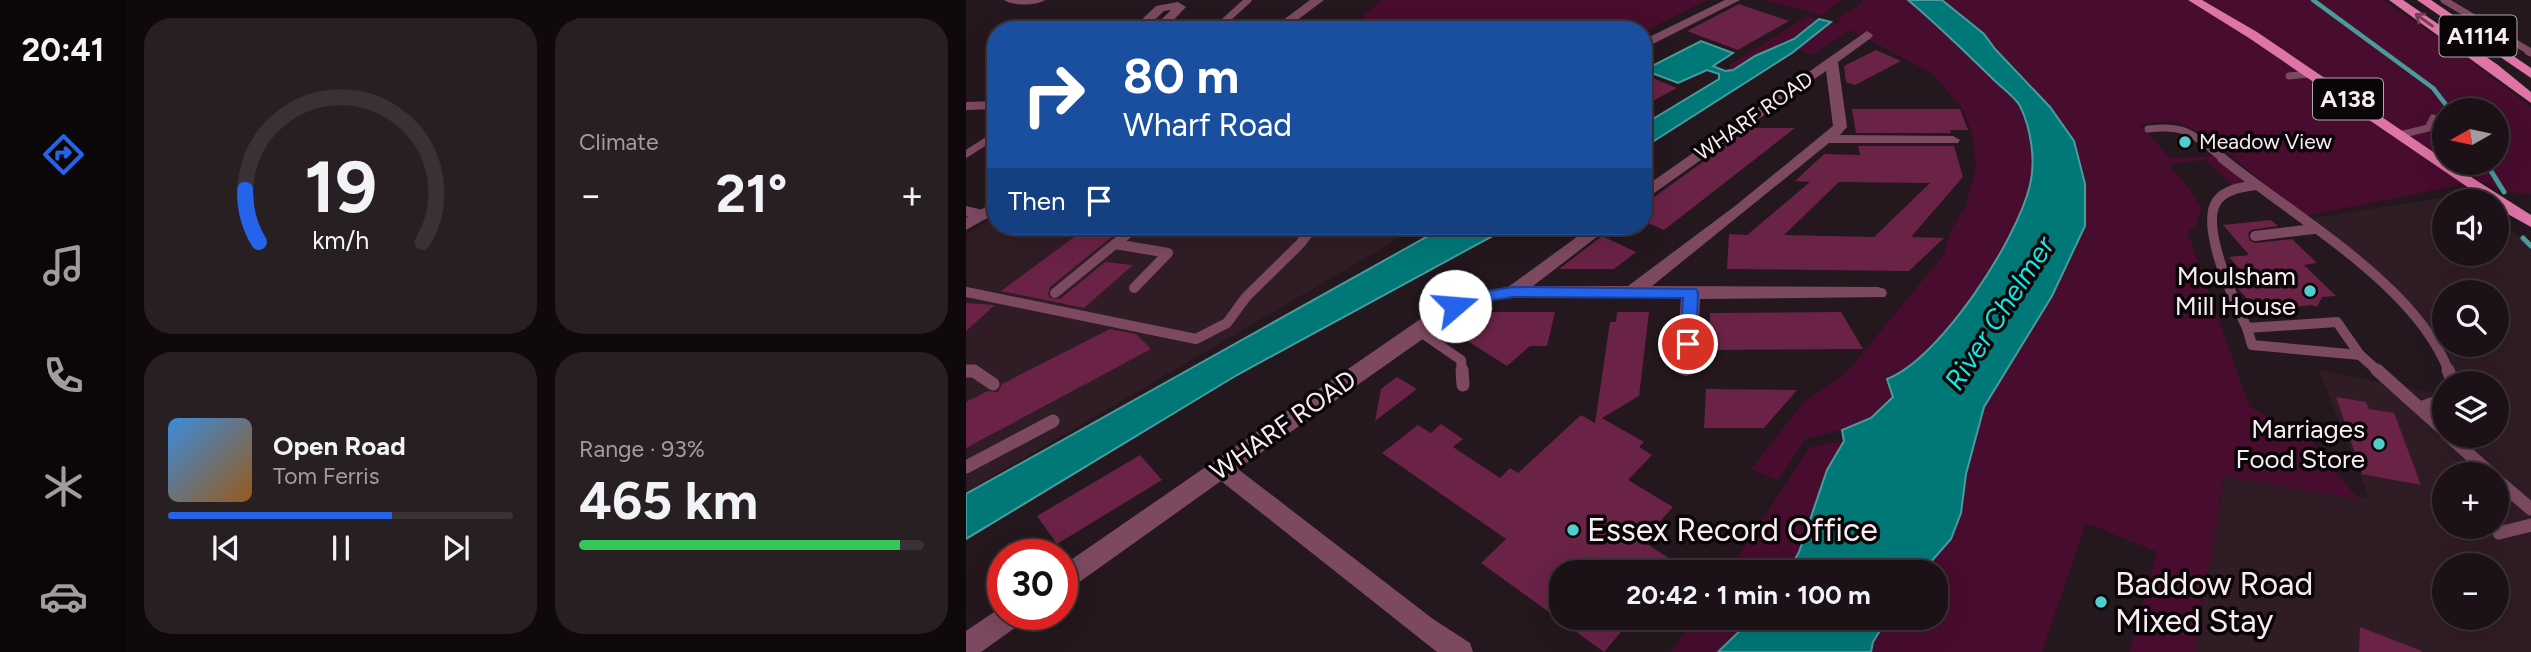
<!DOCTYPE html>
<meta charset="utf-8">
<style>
body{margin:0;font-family:Figtree,sans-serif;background:#281f23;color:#f1f3f6;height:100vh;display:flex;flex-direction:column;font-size:26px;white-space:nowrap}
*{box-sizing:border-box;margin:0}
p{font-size:23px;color:#a09da1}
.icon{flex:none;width:38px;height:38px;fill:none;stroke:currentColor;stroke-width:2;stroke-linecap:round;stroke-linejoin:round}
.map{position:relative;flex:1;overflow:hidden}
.panel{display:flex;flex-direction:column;gap:18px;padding:18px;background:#0f090c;width:840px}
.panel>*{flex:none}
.top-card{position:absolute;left:21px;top:21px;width:665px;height:214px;border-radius:28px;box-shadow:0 7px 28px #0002,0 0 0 2px #393135;background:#1a4fa0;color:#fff;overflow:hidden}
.needle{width:46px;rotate:261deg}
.tools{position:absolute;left:1466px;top:98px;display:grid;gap:14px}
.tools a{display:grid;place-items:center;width:77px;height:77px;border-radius:50%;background:#1b1116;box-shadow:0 7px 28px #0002,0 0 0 2px #393135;font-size:35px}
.speed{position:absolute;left:21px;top:539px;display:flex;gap:14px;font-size:35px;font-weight:700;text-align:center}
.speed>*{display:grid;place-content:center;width:91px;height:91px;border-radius:50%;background:#1b1116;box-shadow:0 7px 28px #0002,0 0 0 2px #393135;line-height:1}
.speed .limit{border:10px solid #d22;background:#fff;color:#111}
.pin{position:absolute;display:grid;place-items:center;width:60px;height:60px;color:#fff;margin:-30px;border:4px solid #fff;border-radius:50%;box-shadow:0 2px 7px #0007}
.me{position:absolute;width:77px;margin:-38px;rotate:72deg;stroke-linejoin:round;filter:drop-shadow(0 0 5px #0008)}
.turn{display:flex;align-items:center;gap:24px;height:147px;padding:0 21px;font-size:32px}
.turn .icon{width:91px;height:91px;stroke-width:2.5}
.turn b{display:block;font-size:49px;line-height:60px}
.then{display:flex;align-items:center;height:66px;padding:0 21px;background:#0003;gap:14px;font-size:26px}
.big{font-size:52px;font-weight:700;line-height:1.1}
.panel .tile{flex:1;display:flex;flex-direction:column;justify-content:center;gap:10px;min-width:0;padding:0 24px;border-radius:28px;background:#281f23}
.panel .dial{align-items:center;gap:0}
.dial svg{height:182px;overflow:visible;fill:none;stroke:#393135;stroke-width:7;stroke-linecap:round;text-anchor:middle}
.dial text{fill:#f1f3f6;stroke:none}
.song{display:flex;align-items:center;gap:21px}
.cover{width:84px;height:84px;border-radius:10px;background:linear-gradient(135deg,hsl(210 70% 55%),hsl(30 70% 35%))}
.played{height:7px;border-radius:4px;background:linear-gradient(90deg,#2563eb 65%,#393135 65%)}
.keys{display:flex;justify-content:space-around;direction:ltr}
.heat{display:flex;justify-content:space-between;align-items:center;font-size:38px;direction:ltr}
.charge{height:10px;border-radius:5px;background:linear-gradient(90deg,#34c759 93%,#393135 0)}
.panel .tiles{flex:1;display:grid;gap:18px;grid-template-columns:repeat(2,1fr)}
.trip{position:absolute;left:583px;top:560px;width:399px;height:70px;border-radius:28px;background:#1b1116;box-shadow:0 7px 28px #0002,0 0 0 2px #393135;font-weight:700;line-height:70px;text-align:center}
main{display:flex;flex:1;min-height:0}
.tabs{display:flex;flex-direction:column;width:126px;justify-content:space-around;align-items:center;background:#0b0709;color:#a09da1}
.tabs .icon{width:49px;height:49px}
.tabs .on{color:#2563eb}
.tabs b{font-size:32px;color:#f1f3f6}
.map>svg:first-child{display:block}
.built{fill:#301c25;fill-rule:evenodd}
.green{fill:#480c2e;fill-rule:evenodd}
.water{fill:#007878;stroke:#4a9b9c;stroke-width:2}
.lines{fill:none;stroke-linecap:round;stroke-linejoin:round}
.stream-far1{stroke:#4a9b9c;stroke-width:4.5}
.stream{stroke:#4a9b9c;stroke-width:5}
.building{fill:#6a2247;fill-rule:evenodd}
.service-far2{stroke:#7c4961;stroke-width:7}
.service-far1{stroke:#7c4961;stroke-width:10}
.service{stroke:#7c4961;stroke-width:13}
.minor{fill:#7c4961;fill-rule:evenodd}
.primary{fill:#df74a7;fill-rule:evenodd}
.oneway{stroke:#743c57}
.route{fill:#2563eb;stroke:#184099;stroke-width:2}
.poi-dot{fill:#52cdcd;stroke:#0a0507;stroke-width:2.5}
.labels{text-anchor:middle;stroke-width:7;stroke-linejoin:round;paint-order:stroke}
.far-street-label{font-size:21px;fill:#f7edf1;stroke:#0a0507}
.far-poi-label{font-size:21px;fill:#f7edf1;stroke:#0a0507;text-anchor:start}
.shield{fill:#0a0507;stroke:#b0a7ab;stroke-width:2}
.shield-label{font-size:24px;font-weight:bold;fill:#f7edf1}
.poi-label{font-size:26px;fill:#f7edf1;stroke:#0a0507;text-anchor:end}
.street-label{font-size:26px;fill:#f7edf1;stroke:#0a0507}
.water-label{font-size:28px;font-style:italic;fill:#14e5e5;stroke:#0a0507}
.near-poi-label{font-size:32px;fill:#f7edf1;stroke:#0a0507;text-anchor:start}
</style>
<main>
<nav class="tabs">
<b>20:41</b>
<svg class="icon on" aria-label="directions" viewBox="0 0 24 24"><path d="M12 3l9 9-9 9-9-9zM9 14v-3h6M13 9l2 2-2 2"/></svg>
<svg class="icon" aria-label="music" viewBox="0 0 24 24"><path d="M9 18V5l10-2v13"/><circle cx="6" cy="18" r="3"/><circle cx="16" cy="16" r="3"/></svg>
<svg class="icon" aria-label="phone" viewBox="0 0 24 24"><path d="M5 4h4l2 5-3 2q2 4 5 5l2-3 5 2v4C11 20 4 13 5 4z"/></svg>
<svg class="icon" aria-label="climate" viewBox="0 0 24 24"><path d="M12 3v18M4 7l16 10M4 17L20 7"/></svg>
<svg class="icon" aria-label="car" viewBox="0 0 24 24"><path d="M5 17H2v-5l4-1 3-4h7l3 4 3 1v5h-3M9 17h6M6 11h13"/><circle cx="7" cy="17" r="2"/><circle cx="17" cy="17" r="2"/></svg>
</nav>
<section class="panel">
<div class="tiles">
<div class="tile dial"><svg viewBox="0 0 100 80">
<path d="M14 69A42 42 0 1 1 86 69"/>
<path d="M14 69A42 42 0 0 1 8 46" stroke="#2563eb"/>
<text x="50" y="56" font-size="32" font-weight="700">19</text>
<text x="50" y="72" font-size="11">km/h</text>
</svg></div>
<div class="tile"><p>Climate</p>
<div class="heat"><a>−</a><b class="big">21°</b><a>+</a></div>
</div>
<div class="tile">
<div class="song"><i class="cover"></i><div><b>Open Road</b><p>Tom Ferris</p></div></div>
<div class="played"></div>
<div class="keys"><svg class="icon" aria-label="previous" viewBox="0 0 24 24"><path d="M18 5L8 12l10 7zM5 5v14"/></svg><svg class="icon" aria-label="pause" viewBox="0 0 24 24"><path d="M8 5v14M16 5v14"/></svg><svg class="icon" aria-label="next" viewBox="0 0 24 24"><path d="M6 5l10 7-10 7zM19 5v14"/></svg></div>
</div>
<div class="tile"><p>Range · 93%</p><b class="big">465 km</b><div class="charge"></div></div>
</div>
</section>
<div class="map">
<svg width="1565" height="652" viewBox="0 0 1565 652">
<rect width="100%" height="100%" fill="#24171d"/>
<g class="built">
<path d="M1494,195l8,6h-23v53h52v-33l34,24v407h-340l35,-182 143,28 -50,-128 126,25v41h52v-53h-38l-13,-35 -56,-67 -77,-63zM1479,292h52v53h-52zM1479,474h52v53h-52zM1479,565h52v53h-52z"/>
<path d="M30,215v11h424l-454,266v-258z"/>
</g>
<g class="green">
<path d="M416,0h326l-65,32v-2h-296z"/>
<path d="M798,0h79l-11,6 -8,10z"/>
<path d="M897,0h45c30,25 57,53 86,80 8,8 21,17 26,26 11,22 16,56 10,79 -13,55 -90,174 -143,194l6,18c-30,30 -47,32 -88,42l-27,41 -27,-11 53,-67 42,-29 99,-120 4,-20 16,-26 11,-39 -4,-36 -10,-23 -29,-35 -83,-44 -39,26 -14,-8 34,-26 6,2 4,-3 -6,-2 23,-13z"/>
<path d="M976,0h440l74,49 75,58v87l-27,-2 -23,-11 -181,36c-24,-24 -91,-85 -122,-94 -12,-3 -26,0 -38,2l30,33 44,-2 31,27 -13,2 -26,-25 -38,4 23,27 10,16 -5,21 -9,3 63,176 60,32 48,60 -134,-23 -29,176h-66l28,-100 -71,-29 -44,129h-171l2,-10 15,-24h48v-46h-14l29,-33 10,-26 5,-39 18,-67 68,-111 33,-112 -11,-43 -24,-34 -55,-58 -11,-15zM1479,110h52v53h-52z"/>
<path d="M840,17l13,2 -37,27 -27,10 -23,14 -7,1 6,-4 -2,-2z"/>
<path d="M878,441c-24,42 -33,89 -56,131h-60l82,-125z"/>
<path d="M729,618h58l-35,34h-47z"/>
</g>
<g class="water">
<path d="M942,0h34l42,34 11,15 55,58 24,34 11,43v42l-33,70 -68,111 -18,67 -5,39 -10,26 -29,33h-134l11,-20 28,-82 17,-29 -2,-11 29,-12 22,-21 -6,-18c53,-20 130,-139 143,-194 6,-23 1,-57 -10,-79 -5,-9 -18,-18 -26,-26 -28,-27 -56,-55 -86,-80z"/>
<path d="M853,19l12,3 -39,31 -149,95v-23l76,-46v-5l-12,-4 -29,13 -34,-13 57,-29 32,12 -20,13 12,5 8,-1 22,-14 39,-17z"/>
<path d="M480,226h65l-274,149 -271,164v-45z"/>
<path d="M787,618h135l-15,24 -2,10h-153z"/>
</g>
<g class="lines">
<path class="stream-far1" d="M1347,0l120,88 17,22"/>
<g class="stream">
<path d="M1520,163l18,29"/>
<path d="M1557,238l8,8"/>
</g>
</g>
<g class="building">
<path d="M773,4l50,17 -51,29 -51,-19z"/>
<path d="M910,50l25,11 -46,24 -9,-3 -2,-16z"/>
<path d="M677,74l34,14 -34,18z"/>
<path d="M886,109h108l8,21h-18l1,3h-95z"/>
<path d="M784,128h45l-131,102 -21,-9v-16z"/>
<path d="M892,146h96l9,31 -52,60 33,1 -35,33 -182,-2 2,-35 18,1 63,-53 -15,-1 29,-27 36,1zM873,182l91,1 -56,54 -90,-2z"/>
<path d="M1305,220l7,6 -27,4 -3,4 2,7 6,2 36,-4 25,24 -13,2 32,31 -14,1 -5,10 -6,-2 -52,7 -21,-23 -4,-9 14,-2 -19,-21 20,-2 -26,-30z"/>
<path d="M123,226l30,5 -69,56 -2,7 2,4 10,1 45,-37 28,3 -49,43 -83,-17z"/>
<path d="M636,236l34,16 -22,17h-55z"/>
<path d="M0,303l28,2h1l-29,26z"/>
<path d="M519,312h70l-8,34h-17l-23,20 -52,-33z"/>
<path d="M651,312h32l-10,84 -37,22 42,24 -5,5 13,8 -24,25 45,27 -31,34 49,31h-130v46h72l-29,34 -123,-89 25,-24 -124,-86 36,-28 13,8 10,-9 22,15 -10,8 47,31 10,-10 8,5 63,-58 14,8 15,-101h6z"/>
<path d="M875,312l22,37 -154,1 1,-37z"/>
<path d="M144,329l26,5 15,15 -185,99v-46l22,-11 10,1 4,-8z"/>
<path d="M431,377l20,12 -42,32 6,-32z"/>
<path d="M740,389l91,1 -33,38h-60z"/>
<path d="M1370,397l30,5 3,7 25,4 27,72 -59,-11z"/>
<path d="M174,455l22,25 -105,64 -20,-28z"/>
<path d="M1394,627l62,24 -1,1h-62z"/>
</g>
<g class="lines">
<g class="service-far2">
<path d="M1478,0l85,51"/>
<path d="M249,30l33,-30"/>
<path d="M1323,76l21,-2"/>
<path d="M1182,129c41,-5 46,7 76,31"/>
<path d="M1434,135l28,-7 5,-10"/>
<path d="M0,154l30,-19"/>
</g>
<g class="service-far1">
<path d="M1256,158c72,59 194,126 227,214"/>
<path d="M0,211l17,4"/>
<path d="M195,226l46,6 14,-6"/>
<path d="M1289,236l59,-7"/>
<path d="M149,244l53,9 -34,35"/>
<path d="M0,292l230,47 31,-16 19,-26 54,-53 14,-18"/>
<path d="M89,293l82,-67"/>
<path d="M1371,322l23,33 -108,-10 -5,-17z"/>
<path d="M1281,328c-12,-25 -48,-103 -30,-127 8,-12 26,-14 39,-16"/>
<path d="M453,331l42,29 1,12"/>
<path d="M1394,355l19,17"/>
<path d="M0,371l9,1"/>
</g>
<g class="service">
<path d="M496,370l1,15"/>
<path d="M1411,370l68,61"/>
<path d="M1482,370l5,13"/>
<path d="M0,371h8l19,13"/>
<path d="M1454,408l25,-9"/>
<path d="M1456,409l23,3"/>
<path d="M1483,436l42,38"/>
<path d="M0,467l87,-46"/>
<path d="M1531,480l34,29"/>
<path d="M1533,533l32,-8"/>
</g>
<g class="minor">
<path d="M38,0h41c-9,6 -32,6 -41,0z"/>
<path d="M344,0h14l-40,30h-14z"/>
<path d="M759,0h15l-97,49v-9z"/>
<path d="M212,2l8,5 -22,23h-13l20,-20 -7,1 -20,19h-13l25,-24z"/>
<path d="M901,31l6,4 -2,3 -33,24 9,65 -7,8 113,1 7,4 -2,3h-129l-177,143 226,1 7,2 2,4 -2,4 -185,2 -4,70 -3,5 -7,2 -7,-2 -3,-5 5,-71h-168l-39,5 -236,166 195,150 37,24 3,9h-36l-216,-171 -150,107 -9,3v-25l370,-255 30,-17 46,-7 84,-61h19l-78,60h95l107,-80 98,-80 -7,-55 -183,130v-13z"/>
<path d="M1559,48h6v9l-6,-3z"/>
<path d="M30,101v8l-30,1v-8z"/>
<path d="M30,201v12l-30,17v-12z"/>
<path d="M37,606v8h23l-4,9 -41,29h-15v-21z"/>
</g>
<g class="primary">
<path d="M1222,0h14l55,32 188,128v3h4l82,52v12l-34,-19v-7h-9l-239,-163z"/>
<path d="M1423,0h14l95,65 33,27v11z"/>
<path d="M1451,0h14l100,68v10z"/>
</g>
</g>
<defs><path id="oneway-shaft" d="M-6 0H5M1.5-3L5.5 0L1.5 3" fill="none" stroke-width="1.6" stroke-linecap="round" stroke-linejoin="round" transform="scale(1.75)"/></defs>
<use class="oneway" href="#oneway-shaft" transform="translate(1458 20) rotate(-145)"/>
<path class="route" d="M547,287l183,2 2,4 -2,51 -8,5 -8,-5 3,-46 -170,-1 -40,6 -18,8 -7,-5 16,-11z"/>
<g class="poi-dot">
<circle cx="1219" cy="142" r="7"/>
<circle cx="1344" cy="291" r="7"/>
<circle cx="1413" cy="444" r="7"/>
<circle cx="607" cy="530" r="7"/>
<circle cx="1135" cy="602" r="7"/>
</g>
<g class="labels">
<g class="far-street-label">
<text transform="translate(788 116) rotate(-35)" y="7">WHARF ROAD</text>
</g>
<g class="far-poi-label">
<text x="1233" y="149">Meadow View</text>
</g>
<g class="shield">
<rect x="1473.5" y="15.5" width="77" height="41" rx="5"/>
<rect x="1347" y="78.5" width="70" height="41" rx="5"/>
</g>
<g class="shield-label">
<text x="1512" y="44">A1114</text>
<text x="1382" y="107">A138</text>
</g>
<g class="poi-label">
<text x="1330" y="285">Moulsham<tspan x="1330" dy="30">Mill House</tspan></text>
<text x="1399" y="438">Marriages<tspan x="1399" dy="30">Food Store</tspan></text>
</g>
<g class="street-label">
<text transform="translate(317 425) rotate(-35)" y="9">WHARF ROAD</text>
</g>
<g class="water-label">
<text transform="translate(1033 313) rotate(-57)" y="10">River Chelmer</text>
</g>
<g class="near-poi-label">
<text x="621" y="541">Essex Record Office</text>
<text x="1149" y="595">Baddow Road<tspan x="1149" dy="37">Mixed Stay</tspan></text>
</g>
</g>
</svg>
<div class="tools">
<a><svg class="needle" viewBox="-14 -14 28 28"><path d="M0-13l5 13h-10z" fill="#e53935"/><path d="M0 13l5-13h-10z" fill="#a09da1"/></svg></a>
<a><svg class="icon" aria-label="sound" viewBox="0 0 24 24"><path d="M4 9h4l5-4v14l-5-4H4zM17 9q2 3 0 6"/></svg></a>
<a><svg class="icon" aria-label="search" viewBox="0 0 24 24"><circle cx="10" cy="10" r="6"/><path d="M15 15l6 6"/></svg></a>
<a><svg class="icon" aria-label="layers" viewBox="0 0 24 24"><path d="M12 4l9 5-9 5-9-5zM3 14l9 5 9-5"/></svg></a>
<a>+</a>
<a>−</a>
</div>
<div class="speed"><div class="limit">30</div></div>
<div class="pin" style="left:722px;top:344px;background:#d93025"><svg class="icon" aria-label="arrive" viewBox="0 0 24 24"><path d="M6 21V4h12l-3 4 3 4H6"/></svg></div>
<svg class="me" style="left:489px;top:306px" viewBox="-20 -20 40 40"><circle r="19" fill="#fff"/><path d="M0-13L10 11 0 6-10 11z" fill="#2563eb"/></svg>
<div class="trip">20:42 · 1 min · 100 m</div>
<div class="top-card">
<div class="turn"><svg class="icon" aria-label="right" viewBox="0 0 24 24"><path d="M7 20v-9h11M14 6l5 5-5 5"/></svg><div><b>80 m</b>Wharf Road</div></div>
<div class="then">Then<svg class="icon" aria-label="arrive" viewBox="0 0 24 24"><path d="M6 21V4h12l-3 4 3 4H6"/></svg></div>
</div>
</div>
</main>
